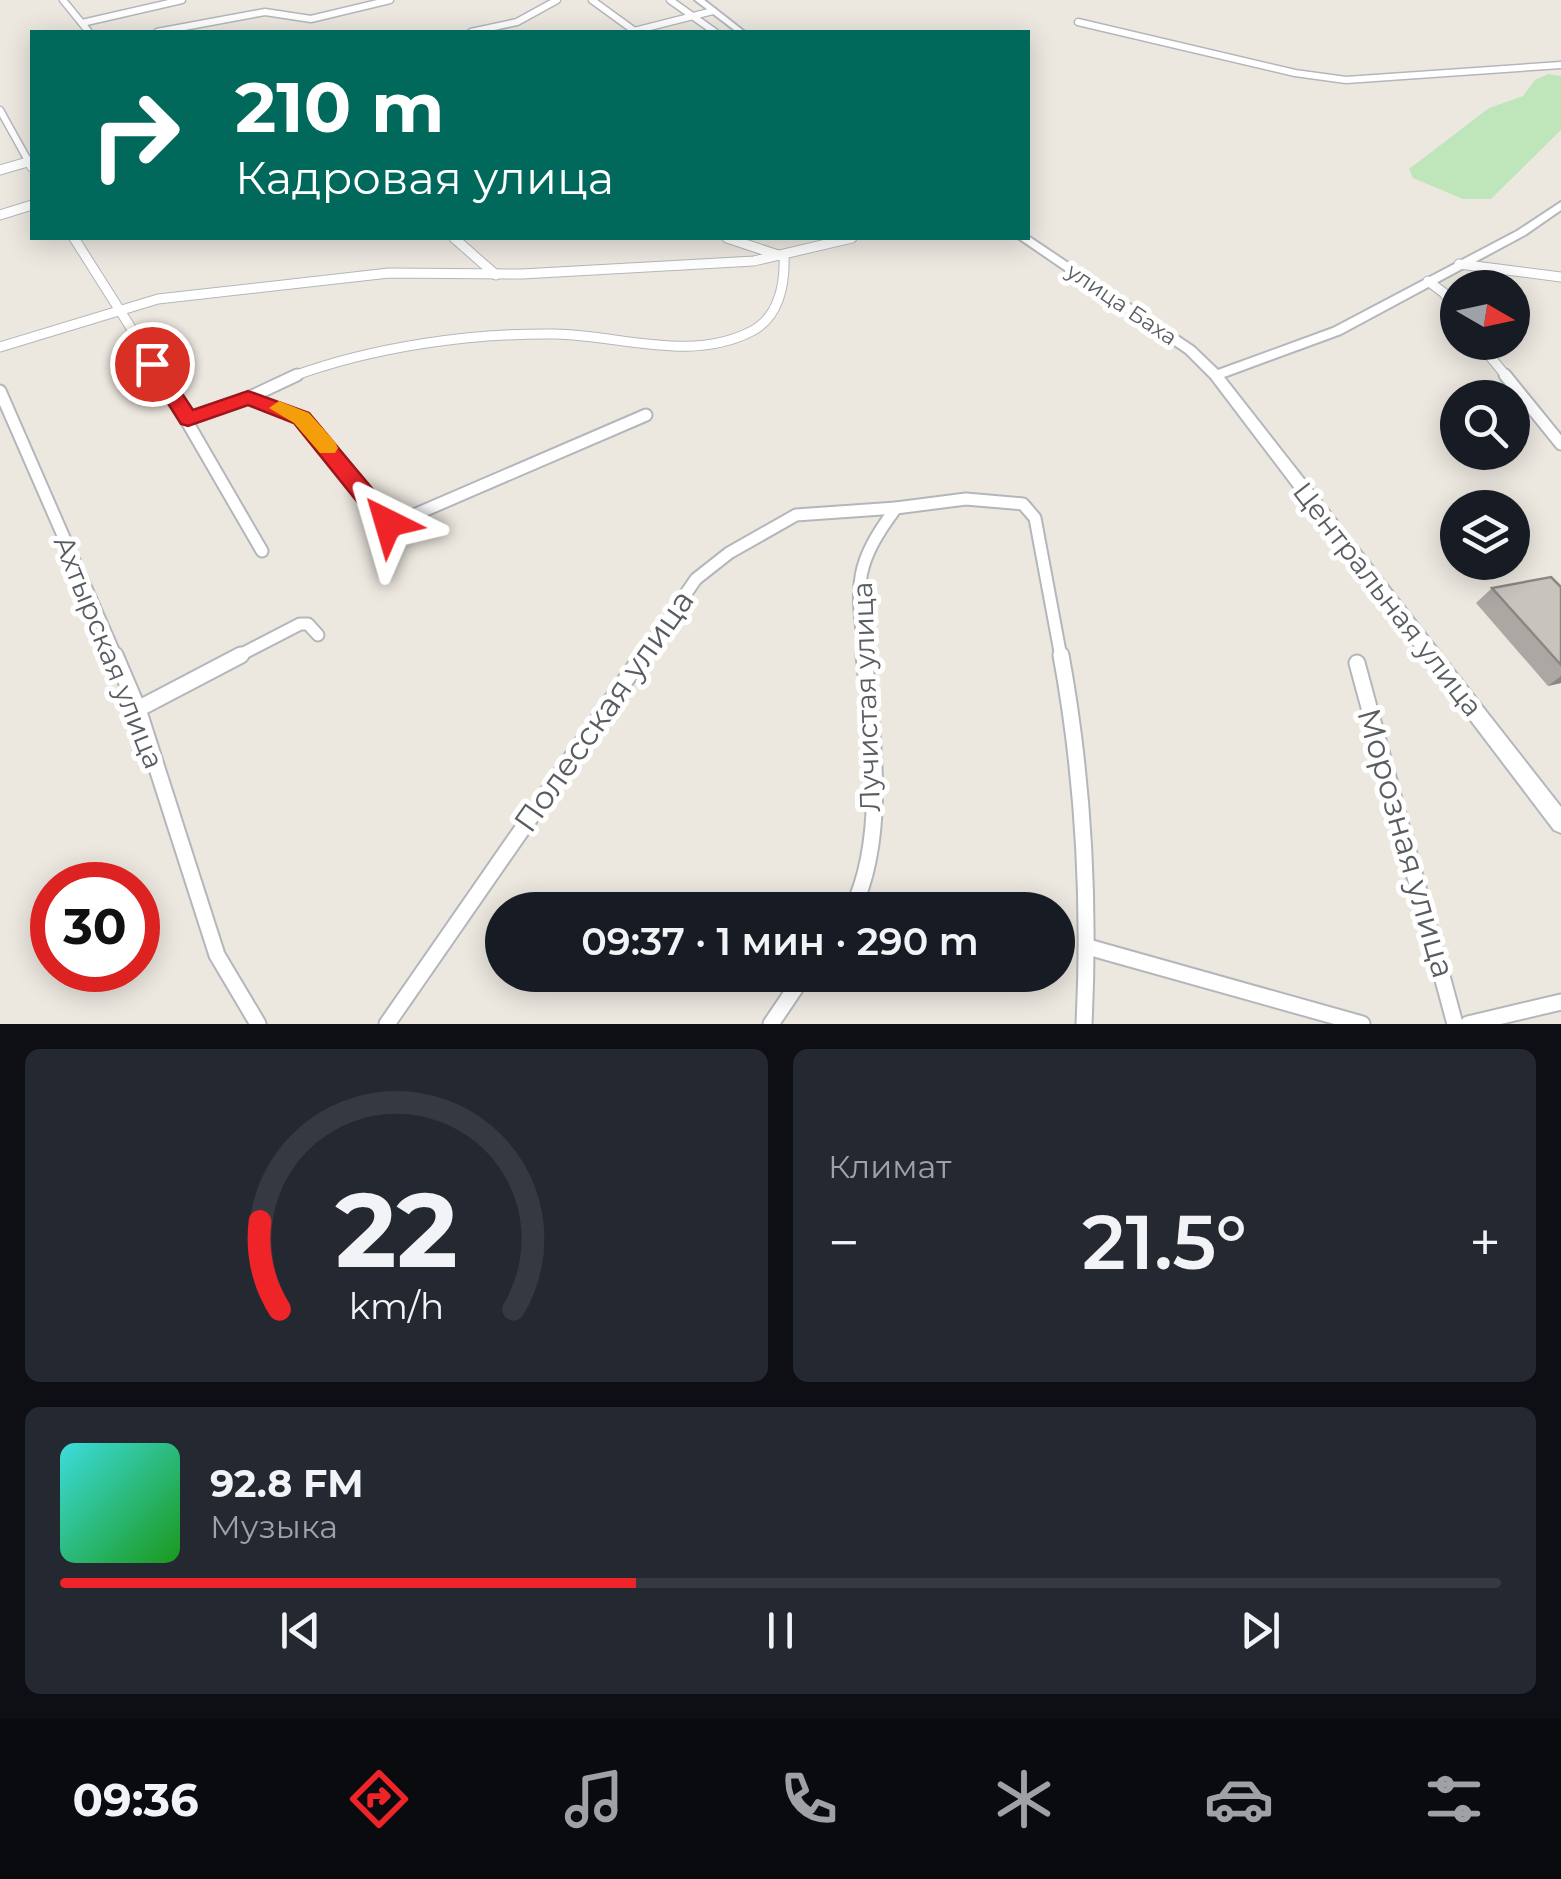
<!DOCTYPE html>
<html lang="ru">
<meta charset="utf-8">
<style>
body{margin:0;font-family:Montserrat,sans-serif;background:#242831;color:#f1f3f6;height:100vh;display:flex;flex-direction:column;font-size:38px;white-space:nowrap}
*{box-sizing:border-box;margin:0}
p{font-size:32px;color:#9ea1a6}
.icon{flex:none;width:55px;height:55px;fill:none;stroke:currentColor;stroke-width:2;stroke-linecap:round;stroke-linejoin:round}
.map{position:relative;height:1024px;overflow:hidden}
.panel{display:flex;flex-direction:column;gap:25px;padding:25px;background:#0d0f14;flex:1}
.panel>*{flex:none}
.hud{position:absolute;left:30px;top:30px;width:1000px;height:210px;border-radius:0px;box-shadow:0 5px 25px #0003;background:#00695c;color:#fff;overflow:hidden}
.needle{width:65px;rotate:99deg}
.tools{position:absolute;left:1440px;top:270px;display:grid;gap:20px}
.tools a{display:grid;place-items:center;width:90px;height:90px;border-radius:50%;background:#171b24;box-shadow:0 5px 25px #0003;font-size:50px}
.speed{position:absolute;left:30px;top:862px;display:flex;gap:20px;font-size:50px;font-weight:700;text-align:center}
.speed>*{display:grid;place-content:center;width:130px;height:130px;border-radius:50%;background:#171b24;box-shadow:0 5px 25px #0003;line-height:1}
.speed .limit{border:15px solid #d22;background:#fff;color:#111}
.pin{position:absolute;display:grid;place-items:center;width:85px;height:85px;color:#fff;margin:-42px;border:5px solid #fff;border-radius:50%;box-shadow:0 2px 10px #0007}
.me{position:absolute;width:110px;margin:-55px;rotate:320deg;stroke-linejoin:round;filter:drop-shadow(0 0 8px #0008)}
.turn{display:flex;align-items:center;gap:35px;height:210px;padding:0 40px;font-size:45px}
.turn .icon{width:130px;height:130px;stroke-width:2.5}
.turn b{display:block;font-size:70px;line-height:85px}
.big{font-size:75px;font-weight:600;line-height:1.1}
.panel .tile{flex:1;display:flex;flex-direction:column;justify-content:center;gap:15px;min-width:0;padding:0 35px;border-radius:15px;background:#242831}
.panel .dial{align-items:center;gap:0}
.dial svg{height:260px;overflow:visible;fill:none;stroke:#363941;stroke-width:7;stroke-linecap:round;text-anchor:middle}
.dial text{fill:#f1f3f6;stroke:none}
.song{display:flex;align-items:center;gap:30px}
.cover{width:120px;height:120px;border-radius:15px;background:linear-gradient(135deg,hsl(180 70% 55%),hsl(120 70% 35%))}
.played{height:10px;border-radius:5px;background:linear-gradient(90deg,#ee2429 40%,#363941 40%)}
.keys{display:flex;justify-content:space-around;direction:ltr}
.heat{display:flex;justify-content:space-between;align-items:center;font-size:55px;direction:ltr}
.panel .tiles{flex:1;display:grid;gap:25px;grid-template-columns:1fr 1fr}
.tile:last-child{grid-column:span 2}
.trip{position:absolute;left:485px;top:892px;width:590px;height:100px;border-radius:50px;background:#171b24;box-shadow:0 5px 25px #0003;font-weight:600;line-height:100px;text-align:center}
.tab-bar{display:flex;height:160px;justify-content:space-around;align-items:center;background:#090b0e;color:#9ea1a6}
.tab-bar .icon{width:70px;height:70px}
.tab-bar .selected{color:#ee2429}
.tab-bar b{font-size:45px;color:#f1f3f6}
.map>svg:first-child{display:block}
.green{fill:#bfe6bb}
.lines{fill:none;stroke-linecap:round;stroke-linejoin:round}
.street-far3-casing{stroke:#b3b7bb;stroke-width:9}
.street-far2-casing{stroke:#b3b7bb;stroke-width:11}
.street-far1-casing{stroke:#b3b7bb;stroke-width:15}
.street-casing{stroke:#b3b7bb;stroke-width:19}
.secondary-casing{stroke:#b4b8bd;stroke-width:4}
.street-far3{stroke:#fff;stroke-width:6}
.street-far2{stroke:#fff;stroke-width:9}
.street-far1{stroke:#fff;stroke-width:11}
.street{stroke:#fff;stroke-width:15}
.secondary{fill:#fff;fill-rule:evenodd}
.wall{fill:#aba8a3}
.shaded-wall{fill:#8b8884}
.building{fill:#c7c3bd;stroke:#8b8884;stroke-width:2.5}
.route{fill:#ee2429;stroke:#9b171b;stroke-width:2.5}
.slow{fill:#f59e0b}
.labels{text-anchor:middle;stroke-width:10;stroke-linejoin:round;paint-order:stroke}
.far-street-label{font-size:22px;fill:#595d61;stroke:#fff}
.street-label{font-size:28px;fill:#595d61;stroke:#fff}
.near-street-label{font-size:32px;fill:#595d61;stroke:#fff}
</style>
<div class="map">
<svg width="1561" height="1024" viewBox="0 0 1561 1024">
<rect width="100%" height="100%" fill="#ece8e0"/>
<path class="green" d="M1548,74l13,2v54l-70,69h-28l-50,-21 -4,-9 80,-61 34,-12 12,-16z"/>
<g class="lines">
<defs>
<g id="street-far3">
<path d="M63,0l26,32"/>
<path d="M592,0l44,32"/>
<path d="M670,0l45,32"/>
<path d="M1078,22l217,51 51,7 215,-15"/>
<path d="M82,23l100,-23"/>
<path d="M634,31l79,-20"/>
<path d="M157,32l108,-20 46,7 79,-19"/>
<path d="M471,32l46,-10 40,-22"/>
<path d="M0,110l30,54"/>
<path d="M22,164l10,-3"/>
</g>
<g id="street-far2">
<path d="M29,161l3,6"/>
<path d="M0,170l31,-9"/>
<path d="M0,215l32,-10"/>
<path d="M74,238l88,139"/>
<path d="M454,238l42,37"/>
<path d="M1459,264l102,13"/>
<path d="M1428,281l16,12 14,19"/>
<path d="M1478,342l29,35"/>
<path d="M0,347l158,-48 231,-26 133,1 232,-13 98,-23"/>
<path d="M291,377c81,-30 178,-44 264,-43 65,1 136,29 197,-3 27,-14 33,-47 32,-74l-57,-19"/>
</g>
<g id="street-far1">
<path d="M160,375l102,176"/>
<path d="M1505,375l56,69"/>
<path d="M0,391l116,266"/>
<path d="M248,398l49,-23"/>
<path d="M188,419l60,-21 54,20 81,103 10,3 253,-109"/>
<path d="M236,657l64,-33h8l10,11"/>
<path d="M642,657l54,-78 33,-26 67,-38 100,-7"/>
<path d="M865,657c-8,-70 -14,-89 31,-149l70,-9 57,5 12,14 26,139"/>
</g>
<g id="street">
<path d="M115,655l23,54 79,246 41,69"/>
<path d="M1061,655c22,120 29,247 23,369"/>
<path d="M1357,663l98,361"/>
<path d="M138,709l103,-54"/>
<path d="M852,910c36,-75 20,-175 12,-255"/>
<path d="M1088,947l274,77"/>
<path d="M387,1024l256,-369"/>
<path d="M771,1024l33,-49"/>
<path d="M1468,1024l93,-22"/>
</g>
<g id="secondary">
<path d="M695,0h9l41,32h-8z"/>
<path d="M1561,202v8l-36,25 -184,99 -117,43 337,430v26l-7,-3 -343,-452 -25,-25 -168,-115 10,-2 166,111 24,23 115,-42 184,-97z"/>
</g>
</defs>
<use href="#street-far3" class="street-far3-casing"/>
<use href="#street-far2" class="street-far2-casing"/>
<use href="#street-far1" class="street-far1-casing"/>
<use href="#street" class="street-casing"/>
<use href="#secondary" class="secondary-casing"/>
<use href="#street-far3" class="street-far3"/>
<use href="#street-far2" class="street-far2"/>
<use href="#street-far1" class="street-far1"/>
<use href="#street" class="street"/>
<use href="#secondary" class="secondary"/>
</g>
<path class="wall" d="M1561,587v96l-13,3 -72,-83 16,-15z"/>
<path class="shaded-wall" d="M1561,676v7l-13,3z"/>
<path class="building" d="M1551,577l10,10v78l-69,-77z"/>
<path class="route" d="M152,358l7,1 34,51 55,-19 61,22 87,104 3,6 -3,7h-16l-86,-107 -46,-18 -60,21 -7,-2 -38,-60z"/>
<path class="slow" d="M279,401l30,12 26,29 3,6 -3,5h-15l-26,-30 -25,-15z"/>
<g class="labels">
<g class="far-street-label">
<text transform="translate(1122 304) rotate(34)" y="8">улица Баха</text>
</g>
<g class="street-label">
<text transform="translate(1388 599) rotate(52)" y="10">Центральная улица</text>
<text transform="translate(109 652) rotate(68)" y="10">Ахтырская улица</text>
<text transform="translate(866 697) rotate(-92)" y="10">Лучистая улица</text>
</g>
<g class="near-street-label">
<text transform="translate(604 711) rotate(-55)" y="11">Полесская улица</text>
<text transform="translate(1406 843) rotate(74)" y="11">Морозная улица</text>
</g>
</g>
</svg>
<div class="tools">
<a><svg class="needle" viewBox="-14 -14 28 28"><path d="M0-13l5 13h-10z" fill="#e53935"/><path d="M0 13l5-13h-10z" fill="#9ea1a6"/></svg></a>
<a><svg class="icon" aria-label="search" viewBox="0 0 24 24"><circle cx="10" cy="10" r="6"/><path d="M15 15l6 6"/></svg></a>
<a><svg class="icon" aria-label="layers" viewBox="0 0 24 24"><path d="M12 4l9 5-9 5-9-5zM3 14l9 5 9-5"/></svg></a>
</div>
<div class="speed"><div class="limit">30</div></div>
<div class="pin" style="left:152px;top:364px;background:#d93025"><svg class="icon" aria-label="arrive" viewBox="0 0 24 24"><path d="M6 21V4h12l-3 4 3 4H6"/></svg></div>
<svg class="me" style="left:388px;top:523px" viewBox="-20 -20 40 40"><path d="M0-17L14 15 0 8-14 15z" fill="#ee2429" stroke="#fff" stroke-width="4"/></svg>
<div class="trip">09:37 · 1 мин · 290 m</div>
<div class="hud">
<div class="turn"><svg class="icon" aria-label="right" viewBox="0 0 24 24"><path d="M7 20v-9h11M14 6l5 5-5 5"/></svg><div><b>210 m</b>Кадровая улица</div></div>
</div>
</div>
<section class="panel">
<div class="tiles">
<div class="tile dial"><svg viewBox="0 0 100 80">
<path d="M14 69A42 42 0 1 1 86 69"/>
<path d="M14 69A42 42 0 0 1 8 42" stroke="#ee2429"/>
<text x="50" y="56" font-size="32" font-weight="700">22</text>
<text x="50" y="72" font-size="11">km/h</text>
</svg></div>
<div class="tile"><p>Климат</p>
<div class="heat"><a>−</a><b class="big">21.5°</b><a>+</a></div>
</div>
<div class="tile">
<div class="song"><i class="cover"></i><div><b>92.8 FM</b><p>Музыка</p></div></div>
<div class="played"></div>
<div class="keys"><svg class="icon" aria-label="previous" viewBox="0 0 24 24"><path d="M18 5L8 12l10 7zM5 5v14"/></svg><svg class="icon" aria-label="pause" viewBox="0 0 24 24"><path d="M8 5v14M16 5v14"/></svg><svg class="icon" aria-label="next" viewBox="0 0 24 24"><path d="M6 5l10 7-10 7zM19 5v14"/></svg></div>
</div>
</div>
</section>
<nav class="tab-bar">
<b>09:36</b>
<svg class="icon selected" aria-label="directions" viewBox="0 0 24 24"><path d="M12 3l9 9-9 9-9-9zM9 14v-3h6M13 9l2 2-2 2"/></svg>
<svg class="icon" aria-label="music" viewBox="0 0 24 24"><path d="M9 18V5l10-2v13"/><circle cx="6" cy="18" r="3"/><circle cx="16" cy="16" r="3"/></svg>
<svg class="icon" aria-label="phone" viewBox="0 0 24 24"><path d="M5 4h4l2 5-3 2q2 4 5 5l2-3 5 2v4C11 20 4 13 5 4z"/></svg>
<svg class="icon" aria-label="climate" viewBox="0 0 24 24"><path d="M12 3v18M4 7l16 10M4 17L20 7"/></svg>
<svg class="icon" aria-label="car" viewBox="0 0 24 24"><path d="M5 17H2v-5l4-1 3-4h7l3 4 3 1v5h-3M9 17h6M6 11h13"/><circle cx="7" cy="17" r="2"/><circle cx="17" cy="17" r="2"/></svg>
<svg class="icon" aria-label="filters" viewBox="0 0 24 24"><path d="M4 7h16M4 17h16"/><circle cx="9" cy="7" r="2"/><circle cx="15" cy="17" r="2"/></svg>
</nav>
